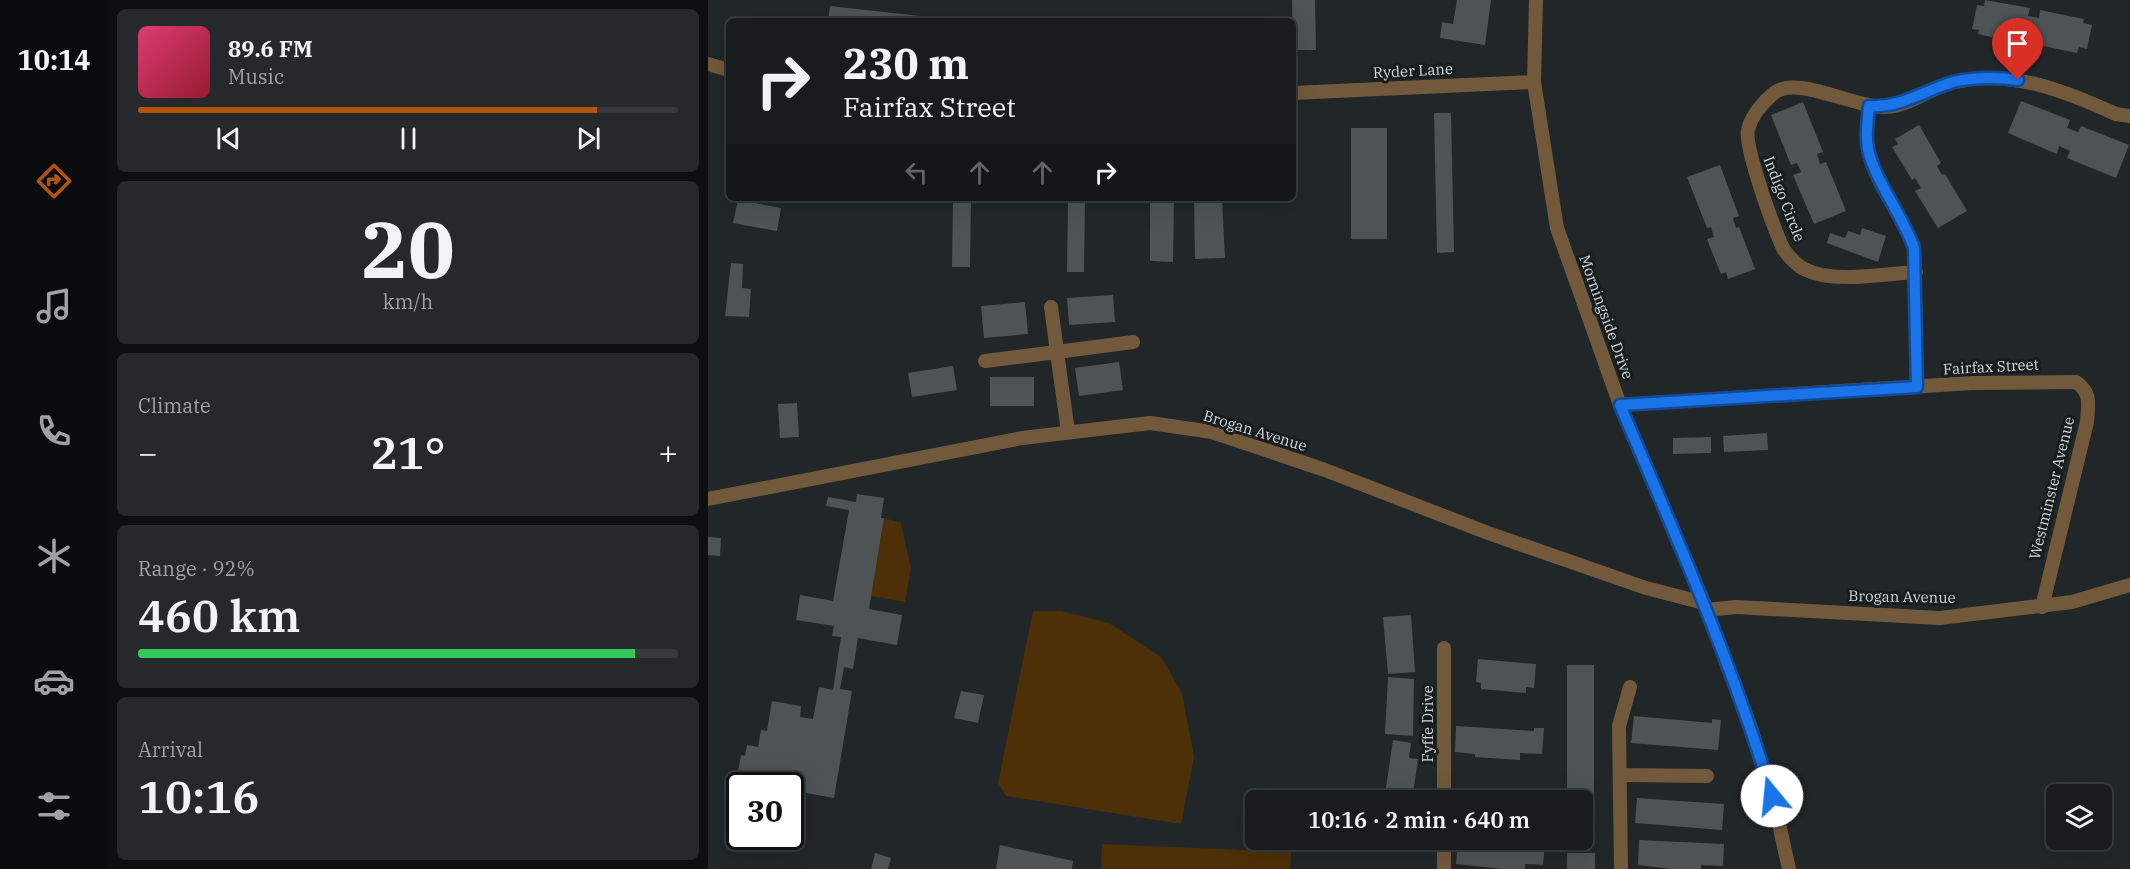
<!DOCTYPE html>
<meta charset="utf-8">
<style>
body{margin:0;font-family:"IBM Plex Serif",serif;background:#26292b;color:#f1f3f6;height:100vh;display:flex;flex-direction:column;font-size:22px;white-space:nowrap}
*{box-sizing:border-box;margin:0}
p{font-size:20px;color:#9fa1a4}
.icon{flex:none;width:33px;height:33px;fill:none;stroke:currentColor;stroke-width:2;stroke-linecap:round;stroke-linejoin:round}
.map{position:relative;flex:1;overflow:hidden}
.sheet{display:flex;flex-direction:column;gap:9px;padding:9px;background:#0e0f10;width:600px}
.sheet>*{flex:none}
.top-card{position:absolute;left:18px;top:18px;width:570px;height:183px;border-radius:9px;box-shadow:0 6px 24px #0002,0 0 0 2px #373a3c;background:#191c1e;color:#f1f3f6;overflow:hidden}
.tools{position:absolute;left:1338px;top:784px;display:grid;gap:12px}
.tools a{display:grid;place-items:center;width:66px;height:66px;border-radius:9px;background:#191c1e;box-shadow:0 6px 24px #0002,0 0 0 2px #373a3c;font-size:30px}
.speed{position:absolute;left:18px;top:772px;display:flex;gap:12px;font-size:30px;font-weight:700;text-align:center}
.speed>*{display:grid;place-content:center;width:78px;height:78px;border-radius:50%;background:#191c1e;box-shadow:0 6px 24px #0002,0 0 0 2px #373a3c;line-height:1}
.speed .limit{border:3px solid #111;border-radius:9px;background:#fff;color:#111}
.pin{position:absolute;display:grid;place-items:center;width:51px;height:51px;color:#fff;margin:-62px -26px;border-radius:50% 50% 50% 0;rotate:-45deg;box-shadow:0 0 6px #0007}
.pin .icon{rotate:45deg}
.me{position:absolute;width:66px;margin:-33px;rotate:343deg;stroke-linejoin:round;filter:drop-shadow(0 0 4px #0008)}
.turn{display:flex;align-items:center;gap:21px;height:126px;padding:0 18px;font-size:27px}
.turn .icon{width:78px;height:78px;stroke-width:2.5}
.turn b{display:block;font-size:42px;line-height:51px}
.lanes{display:flex;align-items:center;height:57px;padding:0 18px;background:#0003;justify-content:center;gap:30px;direction:ltr}
.lanes .off{opacity:.35}
.big{font-size:45px;font-weight:600;line-height:1.1}
.sheet .card{flex:1;display:flex;flex-direction:column;justify-content:center;gap:9px;min-width:0;padding:0 21px;border-radius:9px;background:#26292b}
.sheet .dial{align-items:center;gap:0}
.dial b{font-size:78px;line-height:1}
.song{display:flex;align-items:center;gap:18px}
.cover{width:72px;height:72px;border-radius:9px;background:linear-gradient(135deg,hsl(340 70% 55%),hsl(350 70% 35%))}
.played{height:6px;border-radius:3px;background:linear-gradient(90deg,#b45309 85%,#373a3c 85%)}
.keys{display:flex;justify-content:space-around;direction:ltr}
.heat{display:flex;justify-content:space-between;align-items:center;font-size:33px;direction:ltr}
.charge{height:9px;border-radius:4px;background:linear-gradient(90deg,#34c759 92%,#373a3c 0)}
.trip{position:absolute;left:537px;top:790px;width:348px;height:60px;border-radius:9px;background:#191c1e;box-shadow:0 6px 24px #0002,0 0 0 2px #373a3c;font-weight:600;line-height:60px;text-align:center}
main{display:flex;flex:1;min-height:0}
.tabs{display:flex;flex-direction:column;width:108px;justify-content:space-around;align-items:center;background:#0a0b0c;color:#9fa1a4}
.tabs .icon{width:42px;height:42px}
.tabs .current{color:#b45309}
.tabs b{font-size:27px;color:#f1f3f6}
.map>svg:first-child{display:block}
.green{fill:#4d3007}
.building{fill:#4e5456}
.lines{fill:none;stroke-linecap:round;stroke-linejoin:round}
.minor{stroke:#73593b;stroke-width:14}
.route-casing{stroke:#114b97;stroke-width:15}
.route{stroke:#1a73e8;stroke-width:10}
.labels{text-anchor:middle;stroke-width:6;stroke-linejoin:round;paint-order:stroke}
.street-label{font-size:15px;fill:#d2d6d7;stroke:#181d1f}
</style>
<main>
<nav class="tabs">
<b>10:14</b>
<svg class="icon current" aria-label="directions" viewBox="0 0 24 24"><path d="M12 3l9 9-9 9-9-9zM9 14v-3h6M13 9l2 2-2 2"/></svg>
<svg class="icon" aria-label="music" viewBox="0 0 24 24"><path d="M9 18V5l10-2v13"/><circle cx="6" cy="18" r="3"/><circle cx="16" cy="16" r="3"/></svg>
<svg class="icon" aria-label="phone" viewBox="0 0 24 24"><path d="M5 4h4l2 5-3 2q2 4 5 5l2-3 5 2v4C11 20 4 13 5 4z"/></svg>
<svg class="icon" aria-label="climate" viewBox="0 0 24 24"><path d="M12 3v18M4 7l16 10M4 17L20 7"/></svg>
<svg class="icon" aria-label="car" viewBox="0 0 24 24"><path d="M5 17H2v-5l4-1 3-4h7l3 4 3 1v5h-3M9 17h6M6 11h13"/><circle cx="7" cy="17" r="2"/><circle cx="17" cy="17" r="2"/></svg>
<svg class="icon" aria-label="filters" viewBox="0 0 24 24"><path d="M4 7h16M4 17h16"/><circle cx="9" cy="7" r="2"/><circle cx="15" cy="17" r="2"/></svg>
</nav>
<section class="sheet">
<div class="card">
<div class="song"><i class="cover"></i><div><b>89.6 FM</b><p>Music</p></div></div>
<div class="played"></div>
<div class="keys"><svg class="icon" aria-label="previous" viewBox="0 0 24 24"><path d="M18 5L8 12l10 7zM5 5v14"/></svg><svg class="icon" aria-label="pause" viewBox="0 0 24 24"><path d="M8 5v14M16 5v14"/></svg><svg class="icon" aria-label="next" viewBox="0 0 24 24"><path d="M6 5l10 7-10 7zM19 5v14"/></svg></div>
</div>
<div class="card dial"><b>20</b><p>km/h</p></div>
<div class="card"><p>Climate</p>
<div class="heat"><a>−</a><b class="big">21°</b><a>+</a></div>
</div>
<div class="card"><p>Range · 92%</p><b class="big">460 km</b><div class="charge"></div></div>
<div class="card"><p>Arrival</p><b class="big">10:16</b></div>
</section>
<div class="map">
<svg width="1422" height="869" viewBox="0 0 1422 869">
<rect width="100%" height="100%" fill="#212628"/>
<g class="green">
<path d="M176,518l17,5 10,45 -6,34 -34,-6z"/>
<path d="M325,611h28l48,12 52,34 21,36 12,64 -13,67 -175,-28 -8,-13z"/>
<path d="M394,844l189,8 -1,17h-189z"/>
</g>
<g class="building">
<path d="M584,0h23l1,50h-23z"/>
<path d="M749,0h34l-6,45 -45,-7 2,-16 11,2z"/>
<path d="M1277,0l45,8 -2,8 11,2 1,-8 44,9 -1,4 9,2 -5,24 -8,-2 -2,6 -43,-9 1,-6 -11,-3 -1,9 -45,-10 1,-4 -7,-1 5,-24 7,1z"/>
<path d="M122,6l99,11v4h-101z"/>
<path d="M1313,101l49,19 -3,8 11,4 3,-6 48,19 -13,33 -49,-20 3,-7 -11,-5 -2,8 -49,-21z"/>
<path d="M1095,102l20,50 -6,2 3,10 6,-2 20,49 -32,13 -21,-49 8,-3 -4,-9 -6,2 -20,-50z"/>
<path d="M726,113h17l3,139 -17,1z"/>
<path d="M1211,125l22,38 -4,3 5,9 3,-1 22,37 -29,17 -23,-37 6,-3 -6,-10 -3,2 -20,-33 6,-3 -3,-5z"/>
<rect x="643" y="128" width="36" height="111"/>
<path d="M1012,165l19,51 -6,2 3,10 3,-1 16,42 -27,10 -2,-7 -5,2 -9,-22 -5,-13 7,-2 -3,-10 -4,1 -20,-51z"/>
<path d="M245,198h18l-1,69h-18z"/>
<path d="M360,198h17l-1,74h-17z"/>
<path d="M442,198h24l-1,64 -23,-1z"/>
<path d="M486,198h28l3,60 -30,1z"/>
<path d="M30,200l43,8 -4,23 -44,-8z"/>
<path d="M1154,228l24,8 -8,26 -51,-19 3,-10 15,5 3,-7 12,4z"/>
<path d="M23,263l12,1 -1,24 9,1 -2,28 -24,-1z"/>
<path d="M405,295l2,27 -46,3 -2,-27z"/>
<path d="M317,302l3,32 -44,4 -3,-32z"/>
<path d="M411,362l4,28 -44,6 -4,-28z"/>
<path d="M245,366l4,24 -45,7 -4,-24z"/>
<rect x="282" y="377" width="44" height="29"/>
<path d="M89,403l2,34 -19,1 -2,-34z"/>
<path d="M1059,433l1,17 -44,2 -1,-16z"/>
<path d="M1003,437v16l-38,1v-16z"/>
<path d="M149,494l27,4 -3,20h3l-15,91 33,6 -5,30 -39,-7 -5,31 -9,-2 -4,22 12,2 -18,107 -44,-8v-4h-9l-2,-11 -15,-3v3l-9,-1v5l4,1 -1,6h-15l5,-14 -10,-1 3,-16 4,1 2,-11 11,2 3,-17 6,1 5,-30 29,5 -1,11 13,2 6,-32 14,3 8,-53 -9,-1 2,-10 -38,-6 4,-25 33,6 16,-91 -23,-4 2,-9 28,5z"/>
<path d="M0,537l13,1 -1,18 -12,-1z"/>
<path d="M703,615l4,57 -27,2 -5,-57z"/>
<path d="M770,659l58,5 -2,24 -8,-1v6l-45,-4v-6l-5,-1z"/>
<path d="M859,665h27v170h-12v-34h-15z"/>
<path d="M680,677l26,2 -1,57 -28,-2z"/>
<path d="M253,691l23,4 -6,28 -24,-5z"/>
<path d="M926,716l78,7v-4l9,1 -3,30 -87,-7z"/>
<path d="M748,726l78,5v-3h10l-2,26 -22,-1v7l-45,-3v-3l-20,-2z"/>
<path d="M685,740l18,3 -2,15 9,1 -6,42h-28z"/>
<path d="M929,798l87,6 -2,26 -87,-7z"/>
<path d="M750,840l87,4 -2,21 -18,-1v5h-23l-46,-5z"/>
<path d="M931,840l85,4 -1,22 -22,-1v4h-29l-34,-4z"/>
<path d="M292,845l73,16 -1,8h-76z"/>
<path d="M167,853l16,5 -3,11h-17z"/>
<rect x="859" y="853" width="28" height="16"/>
</g>
<g class="lines">
<g class="minor">
<path d="M828,0l-2,82 23,146 63,177 84,198 47,125 27,91 11,50"/>
<path d="M0,64l21,6"/>
<path d="M585,93l241,-11"/>
<path d="M1161,106c-1,14 -4,28 -1,43 6,32 34,66 46,98l3,140"/>
<path d="M1208,272c-33,2 -83,12 -112,-3 -6,-3 -16,-13 -20,-19 -9,-18 -40,-103 -36,-120 3,-14 15,-28 26,-37 22,-18 80,14 109,14 26,0 48,-20 72,-25 57,-13 110,9 161,32l14,2"/>
<path d="M277,361l72,-9 -6,-45"/>
<path d="M912,405l352,-22 104,-1c16,11 12,23 11,40l-45,185"/>
<path d="M360,432l-11,-80 76,-10"/>
<path d="M0,499l314,-61 128,-15 62,9 113,38 163,63 158,55 58,15"/>
<path d="M998,610l30,-3 204,11 132,-16 58,-17"/>
<path d="M912,775l87,1"/>
<path d="M736,801v-153"/>
<path d="M736,869v-29"/>
<path d="M913,869l-2,-143 11,-39"/>
</g>
</g>
<g class="lines">
<defs>
<path id="route" d="M1064,796c-40,-134 -97,-262 -152,-391l297,-18 -3,-139c-11,-32 -40,-69 -46,-99 -3,-15 0,-29 1,-43 32,2 54,-15 84,-24 20,-5 46,-5 65,-2"/>
</defs>
<use href="#route" class="route-casing"/>
<use href="#route" class="route"/>
</g>
<g class="labels">
<g class="street-label">
<text transform="translate(705 71) rotate(-3)" y="5">Ryder Lane</text>
<text transform="translate(1076 199) rotate(69)" y="5">Indigo Circle</text>
<text transform="translate(898 317) rotate(70)" y="5">Morningside Drive</text>
<text transform="translate(1283 367) rotate(-3)" y="5">Fairfax Street</text>
<text transform="translate(547 431) rotate(17)" y="5">Brogan Avenue</text>
<text transform="translate(1344 488) rotate(-76)" y="5">Westminster Avenue</text>
<text transform="translate(1194 597) rotate(1)" y="5">Brogan Avenue</text>
<text transform="translate(720 724) rotate(-90)" y="5">Fyffe Drive</text>
</g>
</g>
</svg>
<div class="tools">
<a><svg class="icon" aria-label="layers" viewBox="0 0 24 24"><path d="M12 4l9 5-9 5-9-5zM3 14l9 5 9-5"/></svg></a>
</div>
<div class="speed"><div class="limit">30</div></div>
<div class="pin" style="left:1310px;top:80px;background:#d93025"><svg class="icon" aria-label="arrive" viewBox="0 0 24 24"><path d="M6 21V4h12l-3 4 3 4H6"/></svg></div>
<svg class="me" style="left:1064px;top:796px" viewBox="-20 -20 40 40"><circle r="19" fill="#fff"/><path d="M0-13L10 11 0 6-10 11z" fill="#1a73e8"/></svg>
<div class="trip">10:16 · 2 min · 640 m</div>
<div class="top-card">
<div class="turn"><svg class="icon" aria-label="right" viewBox="0 0 24 24"><path d="M7 20v-9h11M14 6l5 5-5 5"/></svg><div><b>230 m</b>Fairfax Street</div></div>
<div class="lanes"><svg class="icon off" aria-label="left" viewBox="0 0 24 24"><path d="M17 20v-9H6M10 6l-5 5 5 5"/></svg><svg class="icon off" aria-label="ahead" viewBox="0 0 24 24"><path d="M12 20V5M6 11l6-6 6 6"/></svg><svg class="icon off" aria-label="ahead" viewBox="0 0 24 24"><path d="M12 20V5M6 11l6-6 6 6"/></svg><svg class="icon" aria-label="right" viewBox="0 0 24 24"><path d="M7 20v-9h11M14 6l5 5-5 5"/></svg></div>
</div>
</div>
</main>
